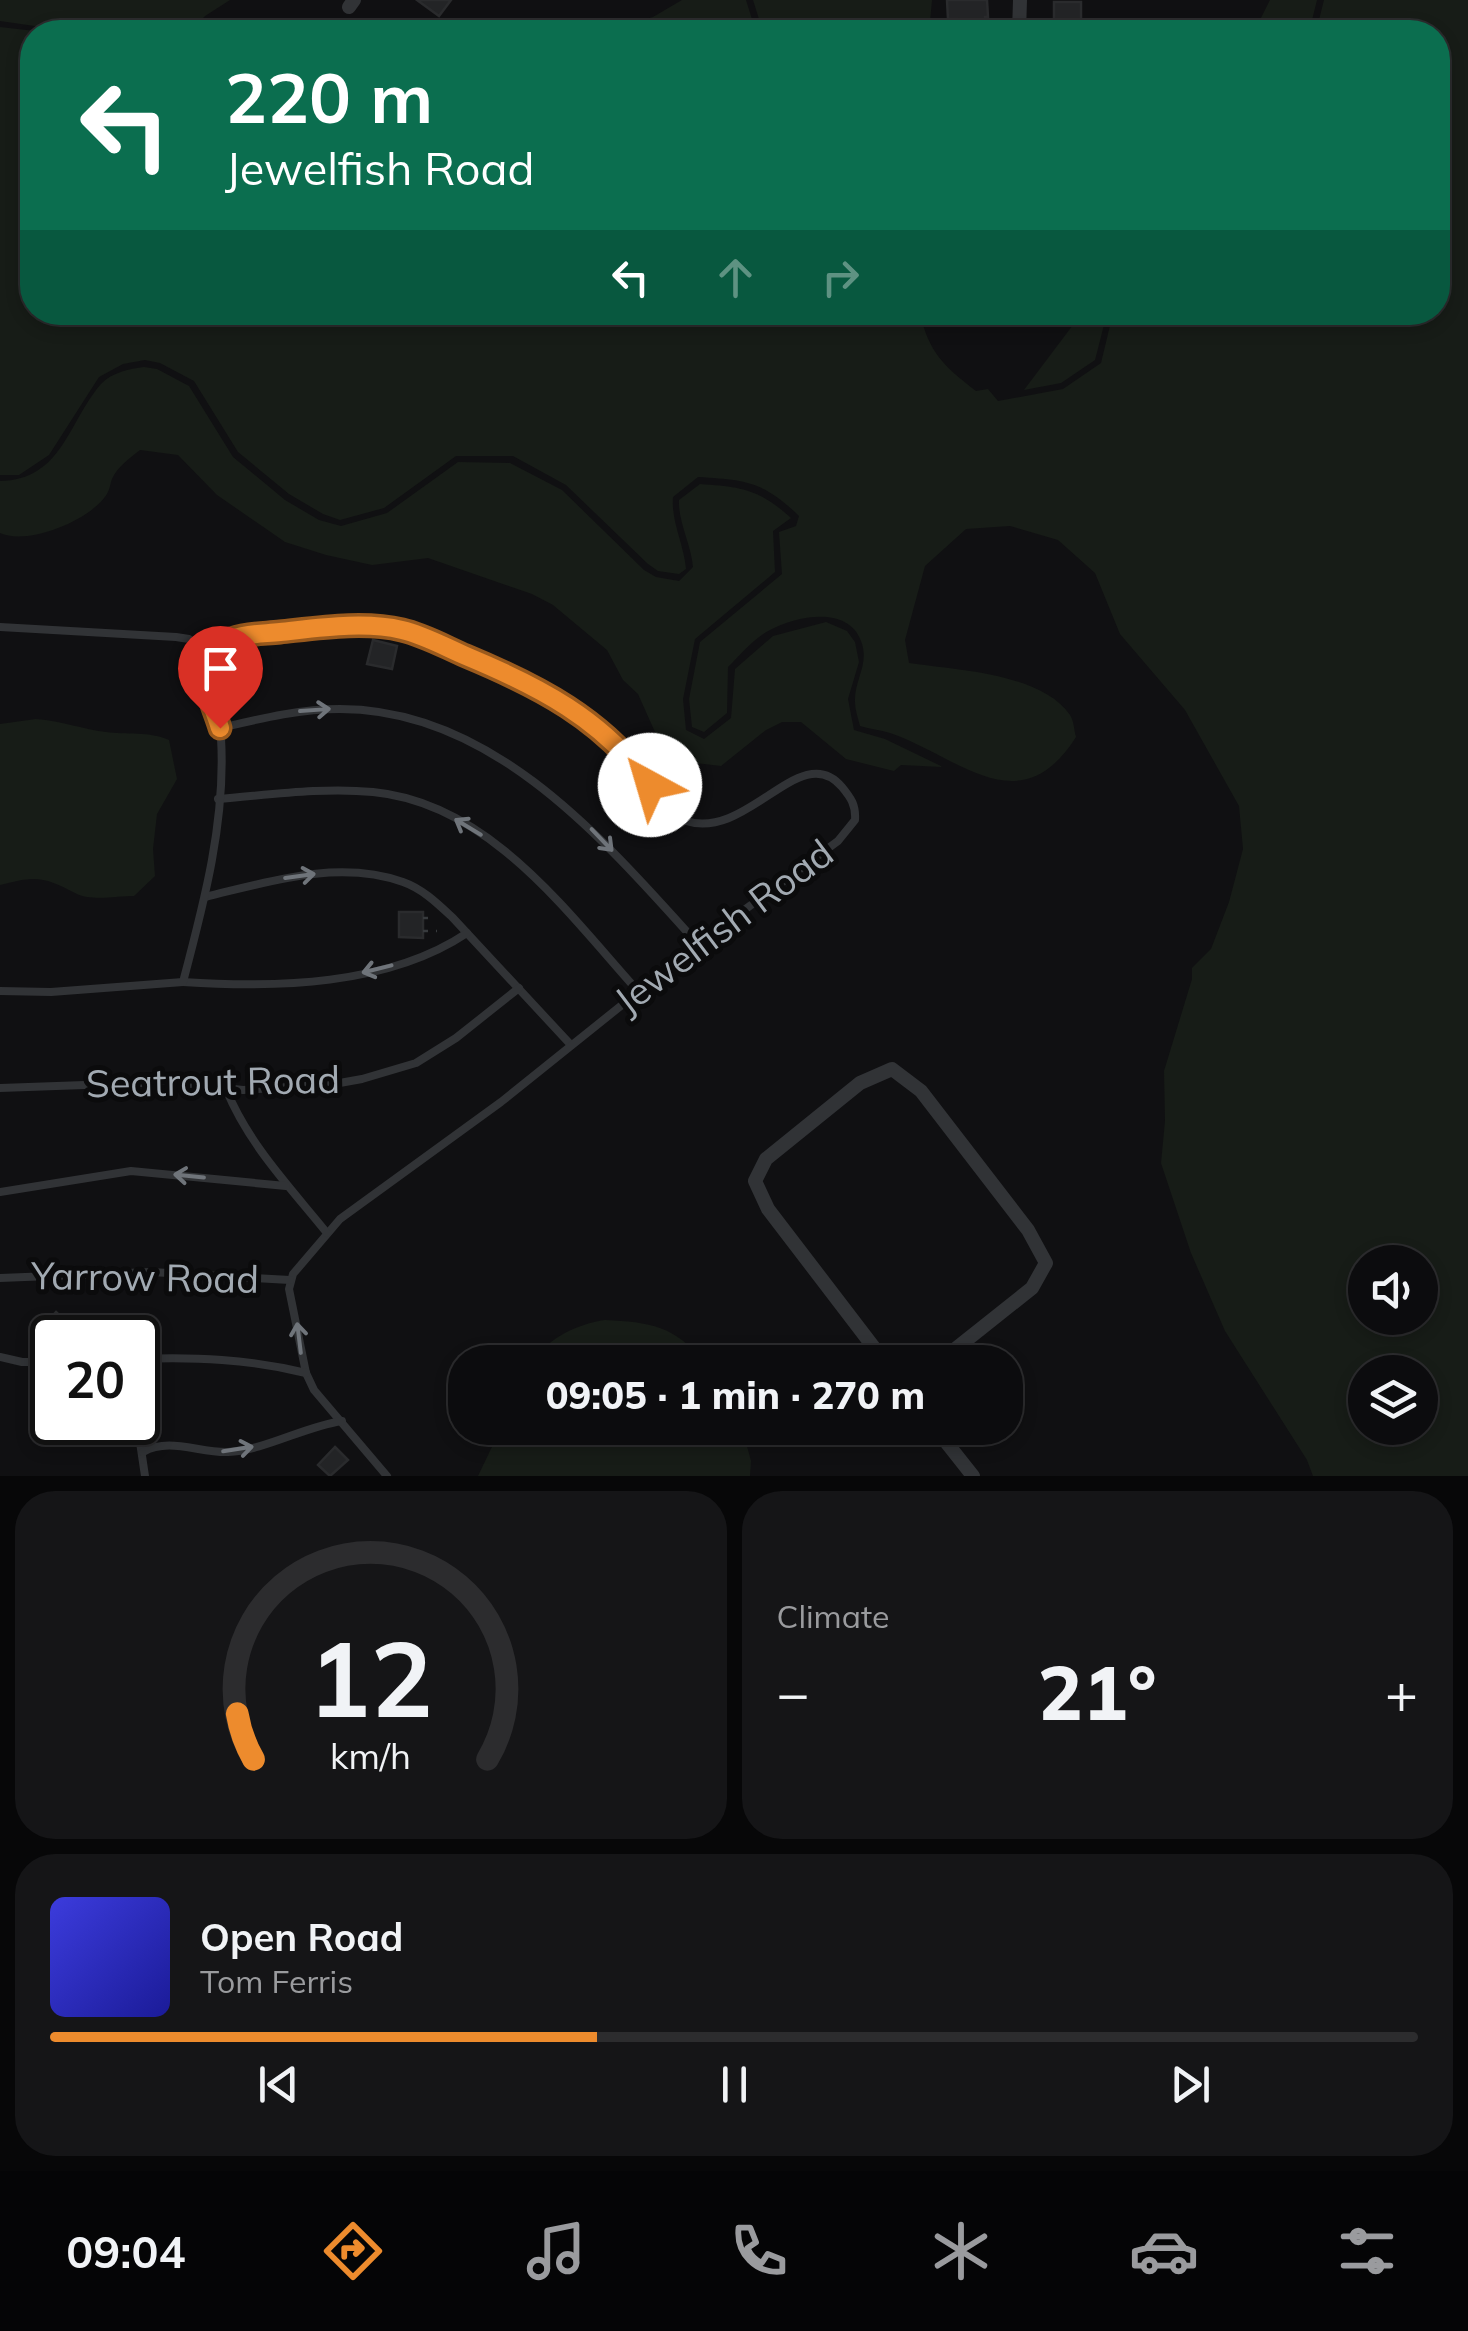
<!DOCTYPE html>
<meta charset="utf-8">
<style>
body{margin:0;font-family:Mulish,sans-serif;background:#151517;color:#f1f3f6;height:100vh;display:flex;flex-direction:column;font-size:38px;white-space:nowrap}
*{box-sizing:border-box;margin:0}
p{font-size:32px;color:#9a9b9e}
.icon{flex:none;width:55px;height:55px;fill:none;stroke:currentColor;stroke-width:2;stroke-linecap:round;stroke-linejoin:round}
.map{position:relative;height:1476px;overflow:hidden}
.details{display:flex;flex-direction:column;gap:15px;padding:15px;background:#070708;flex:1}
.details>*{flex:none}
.hud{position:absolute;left:20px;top:20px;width:1430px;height:305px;border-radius:40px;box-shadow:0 5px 15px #0003,0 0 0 2px #2c2c2e;background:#0b6e4f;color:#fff;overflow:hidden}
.fabs{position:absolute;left:1348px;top:1245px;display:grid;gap:20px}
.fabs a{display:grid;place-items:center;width:90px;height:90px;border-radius:50%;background:#0c0c0e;box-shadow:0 5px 15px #0003,0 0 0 2px #2c2c2e;font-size:50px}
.speed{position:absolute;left:30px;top:1315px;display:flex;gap:20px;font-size:50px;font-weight:700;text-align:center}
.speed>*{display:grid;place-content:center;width:130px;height:130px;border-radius:50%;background:#0c0c0e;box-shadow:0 5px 15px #0003,0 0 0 2px #2c2c2e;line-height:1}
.speed .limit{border:5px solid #111;border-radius:15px;background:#fff;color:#111}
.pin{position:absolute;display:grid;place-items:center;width:85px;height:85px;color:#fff;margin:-102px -42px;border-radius:50% 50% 50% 0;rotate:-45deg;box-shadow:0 0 10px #0007}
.pin .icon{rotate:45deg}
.me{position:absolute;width:110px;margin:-55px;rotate:321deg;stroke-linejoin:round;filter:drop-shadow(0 0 8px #0008)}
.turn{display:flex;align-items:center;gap:35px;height:210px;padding:0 40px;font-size:45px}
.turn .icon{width:130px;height:130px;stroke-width:2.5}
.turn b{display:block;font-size:70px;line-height:85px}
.lanes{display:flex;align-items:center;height:95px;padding:0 40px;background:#0003;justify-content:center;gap:50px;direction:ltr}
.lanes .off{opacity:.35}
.big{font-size:75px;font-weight:800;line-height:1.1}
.details .card{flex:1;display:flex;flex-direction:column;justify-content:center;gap:15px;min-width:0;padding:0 35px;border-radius:40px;background:#151517}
.details .dial{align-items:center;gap:0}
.dial svg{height:260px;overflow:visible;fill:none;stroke:#2c2c2e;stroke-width:7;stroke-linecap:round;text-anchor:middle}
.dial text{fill:#f1f3f6;stroke:none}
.song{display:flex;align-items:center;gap:30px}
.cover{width:120px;height:120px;border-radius:15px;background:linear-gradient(135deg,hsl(240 70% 55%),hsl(240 70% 35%))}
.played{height:10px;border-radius:5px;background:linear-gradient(90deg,#ed8b2d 40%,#2c2c2e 40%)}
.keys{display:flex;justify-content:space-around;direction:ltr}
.heat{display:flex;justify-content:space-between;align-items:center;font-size:55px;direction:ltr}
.details .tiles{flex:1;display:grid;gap:15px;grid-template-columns:1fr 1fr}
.card:last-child{grid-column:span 2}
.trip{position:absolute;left:448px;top:1345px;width:575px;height:100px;border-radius:40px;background:#0c0c0e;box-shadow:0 5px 15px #0003,0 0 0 2px #2c2c2e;font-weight:800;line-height:100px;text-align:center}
.dock{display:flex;height:160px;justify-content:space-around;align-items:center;background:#050506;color:#9a9b9e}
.dock .icon{width:70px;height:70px}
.dock .selected{color:#ed8b2d}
.dock b{font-size:45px;color:#f1f3f6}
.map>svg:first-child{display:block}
.green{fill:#171c17;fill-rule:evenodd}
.building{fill:#232426;stroke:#2a2b2d;stroke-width:2.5}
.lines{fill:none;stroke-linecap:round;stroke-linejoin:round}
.path{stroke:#373a3d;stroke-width:2.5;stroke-dasharray:5 8;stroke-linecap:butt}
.service{stroke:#313336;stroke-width:8}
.minor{stroke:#313336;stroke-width:14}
.oneway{stroke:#6f747a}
.route-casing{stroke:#9a5a1d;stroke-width:25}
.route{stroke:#ed8b2d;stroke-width:18}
.labels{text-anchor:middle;stroke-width:10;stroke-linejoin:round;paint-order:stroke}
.street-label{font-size:38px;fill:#a2aab2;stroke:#0b0b0c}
</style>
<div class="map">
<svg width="1468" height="1476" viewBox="0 0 1468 1476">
<rect width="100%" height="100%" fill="#101012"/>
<g class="green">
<path d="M0,0h230l-25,16 -16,16h-113l-76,-11z"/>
<path d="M682,0h64l10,32h-153l50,-15z"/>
<path d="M753,0h179l-3,32h-166z"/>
<path d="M1270,0h47l-8,32h-55z"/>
<path d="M1324,0h144v1476h-155l-6,-16 -82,-129 -34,-78 -30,-90 4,-42 -1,-50 28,-92v-11l19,-19 18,-47 14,-53 -4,-43 -54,-96 -65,-76 -25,-61 -37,-33 -48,-14 -44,3 -41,37 -20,74 4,23c47,7 132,10 161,52 4,6 4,15 6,22 -56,89 -118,19 -186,-4 -10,-3 -20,-4 -30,-7 -2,-8 -5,-16 -5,-24 -1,-22 15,-38 6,-61 -13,-36 -65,-25 -91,-11 -16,8 -29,24 -42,37l-1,46 -23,19 -12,-5 -3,-28 11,-57 82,-68 -3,-42 17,-6 3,-10c-36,-35 -53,-36 -101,-39l-25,20c-2,25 11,47 13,72l-7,5 -21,-3 -10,-7 -82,-79 -53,-29h-57l-72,52 -44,12 -17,-6 -34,-20 -51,-42 -44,-71 -34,-18 -15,-3 -22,4 -24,13 -50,78 -30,20h-19v-448l44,5h-12v280l888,1c9,40 24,53 56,78l12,-2 10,12 65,-12 38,-26 12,-50 325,-1v-280h-122zM1365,1262h55v56h-55zM1365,1372h55v56h-55z"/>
<path d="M1082,313h25l-12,47 -34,23 -37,7z"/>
<path d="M144,367l13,2 32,17 44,71 52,43 34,20 22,6 46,-13 71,-51 52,1 52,27 82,80 12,7 23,4 14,-14c-2,-23 -15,-45 -14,-67l21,-16c42,3 59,5 91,34l-18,13 2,41 -80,67 -12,60 3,31 18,9 27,-21 4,-49 38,-33 53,-14 21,9 8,11 4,20 -11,37 6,31 31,9 58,28 -42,-2 -7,6 -48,-12 -45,-37h-19l-16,8 -45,36 -42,-5 -16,-11 -25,-56 -15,-14 -16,-30 -54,-45 -21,-11 -104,-36 -56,7 -46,-10 -41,-13 -68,-47 -39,-40 -38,-5c-10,8 -23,17 -28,29 -2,5 -2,10 -5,15 -16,26 -79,52 -107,39v-52c62,-1 68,-59 101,-97 11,-12 29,-15 43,-17z"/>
<path d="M36,719c27,2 45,10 70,13 20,3 44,-1 63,8l8,39 -20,35 -4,35 2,27 -21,20c-16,0 -43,5 -57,-2 -33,-17 -39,-19 -77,-9v-161z"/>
<path d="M605,1320c45,2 70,6 99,42h-172c16,-24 45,-38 73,-42z"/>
<path d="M501,1428h241l9,33 -1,15h-272z"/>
</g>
<g class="building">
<path d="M417,0h34l-12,16z"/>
<path d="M947,0h40l1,17h-3l-1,15h-28l1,-13h-9z"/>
<path d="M1054,2h27v28l-27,-1z"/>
<path d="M373,640l24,6 -5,23 -25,-5z"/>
<path d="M399,912h24v26l-24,-1z"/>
<path d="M56,1312l19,19 -6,7h-21l-8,-9z"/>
<path d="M335,1447l13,13 -18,16 -12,-11z"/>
</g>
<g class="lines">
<g class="path">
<path d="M423,918h5"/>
<path d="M423,931h14"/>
<path d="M46,1335l1,6 5,1"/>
<path d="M38,1351l9,-10"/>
</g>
<g class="service">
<path d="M0,627l176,10 13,2 23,15"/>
<path d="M220,728c39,-9 79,-19 120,-19 153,0 264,131 358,235"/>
<path d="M218,799c51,-4 104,-12 155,-7 116,11 193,119 265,199"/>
<path d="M205,897c63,-15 133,-38 198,-15 20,7 35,22 50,36l118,127"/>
<path d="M183,982c92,6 205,4 284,-49"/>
<path d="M0,991l51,1 132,-10c21,-79 43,-162 38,-244 -1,-23 -17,-46 -16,-68 1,-21 21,-30 37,-34 48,-4 97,-12 144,-8 26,2 49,15 72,24 51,22 105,42 145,81 11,10 23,21 32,32 15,19 27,48 51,56 62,20 115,-83 156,-34 9,11 14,18 13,33l-17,21 -140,103 -197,158 -161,117 -47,55 -4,15 17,84 8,17 73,86"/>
<path d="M0,1088l169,-6 74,8 91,-6 28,-5 54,-16 40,-25 63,-50"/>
<path d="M226,1089c23,56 63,97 101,144"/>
<path d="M0,1192l131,-21 155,15"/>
<path d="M0,1278l151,-6 139,8"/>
<path d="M0,1357l22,5h30"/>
<path d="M138,1359c57,-2 111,0 168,14"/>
<path d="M137,1422l8,54"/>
<path d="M143,1452c26,-15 56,1 85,0 38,-2 75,-25 114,-31"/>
</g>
<g class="minor">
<path d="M349,7l5,-7"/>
<path d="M1019,32l1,-32"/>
<path d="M885,1362l-117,-153 -13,-28 11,-22 94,-76 32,-14 29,22 107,139 18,33 -14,25 -93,74"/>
<path d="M935,1428l38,48"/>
</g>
</g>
<defs><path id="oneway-shaft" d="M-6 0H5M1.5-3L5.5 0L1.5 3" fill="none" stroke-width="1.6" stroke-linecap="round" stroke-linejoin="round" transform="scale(2.5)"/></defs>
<g class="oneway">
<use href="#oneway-shaft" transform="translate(315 710) rotate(-4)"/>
<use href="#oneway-shaft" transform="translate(468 827) rotate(-149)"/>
<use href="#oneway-shaft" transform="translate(602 840) rotate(46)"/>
<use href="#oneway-shaft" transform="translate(300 876) rotate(-8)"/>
<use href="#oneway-shaft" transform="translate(377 969) rotate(166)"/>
<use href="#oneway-shaft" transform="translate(189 1176) rotate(-174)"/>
<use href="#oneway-shaft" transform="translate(299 1338) rotate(-97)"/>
<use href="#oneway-shaft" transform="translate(238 1449) rotate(-9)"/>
</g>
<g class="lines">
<defs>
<path id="route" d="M220,728c-5,-18 -21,-48 -13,-66 13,-30 46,-27 73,-30 38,-4 84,-11 122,-2 22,5 43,17 64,26 72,30 137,63 184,129"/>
</defs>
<use href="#route" class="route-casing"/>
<use href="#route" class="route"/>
</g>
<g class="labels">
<g class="street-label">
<text transform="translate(724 927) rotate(-37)" y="13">Jewelfish Road</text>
<text transform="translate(213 1082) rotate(-1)" y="13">Seatrout Road</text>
<text transform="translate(145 1278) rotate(1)" y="13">Yarrow Road</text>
</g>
</g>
</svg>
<div class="fabs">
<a><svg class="icon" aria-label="sound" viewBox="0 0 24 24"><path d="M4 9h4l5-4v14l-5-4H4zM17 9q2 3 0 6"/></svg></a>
<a><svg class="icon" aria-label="layers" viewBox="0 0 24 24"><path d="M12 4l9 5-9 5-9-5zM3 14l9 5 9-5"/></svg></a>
</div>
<div class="speed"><div class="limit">20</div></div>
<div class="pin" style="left:220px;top:728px;background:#d93025"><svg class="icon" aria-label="arrive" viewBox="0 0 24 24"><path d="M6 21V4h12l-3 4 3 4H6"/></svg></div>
<svg class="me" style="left:650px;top:785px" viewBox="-20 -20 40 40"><circle r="19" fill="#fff"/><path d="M0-13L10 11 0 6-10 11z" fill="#ed8b2d"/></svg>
<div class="trip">09:05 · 1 min · 270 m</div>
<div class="hud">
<div class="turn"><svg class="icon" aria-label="left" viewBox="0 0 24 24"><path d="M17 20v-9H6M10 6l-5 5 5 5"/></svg><div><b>220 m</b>Jewelfish Road</div></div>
<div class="lanes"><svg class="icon" aria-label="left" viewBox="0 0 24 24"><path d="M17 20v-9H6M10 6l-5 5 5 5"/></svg><svg class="icon off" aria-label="ahead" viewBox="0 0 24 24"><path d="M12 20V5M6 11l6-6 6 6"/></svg><svg class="icon off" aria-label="right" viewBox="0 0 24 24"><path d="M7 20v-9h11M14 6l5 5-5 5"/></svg></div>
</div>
</div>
<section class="details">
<div class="tiles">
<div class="card dial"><svg viewBox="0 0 100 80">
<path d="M14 69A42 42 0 1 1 86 69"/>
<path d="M14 69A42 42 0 0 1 9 55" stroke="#ed8b2d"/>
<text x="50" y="56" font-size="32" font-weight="700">12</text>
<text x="50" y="72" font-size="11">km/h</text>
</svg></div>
<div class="card"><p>Climate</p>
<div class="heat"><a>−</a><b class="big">21°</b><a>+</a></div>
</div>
<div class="card">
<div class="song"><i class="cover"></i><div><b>Open Road</b><p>Tom Ferris</p></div></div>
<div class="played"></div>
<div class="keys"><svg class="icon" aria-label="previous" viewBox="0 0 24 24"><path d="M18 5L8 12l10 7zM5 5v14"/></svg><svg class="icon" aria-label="pause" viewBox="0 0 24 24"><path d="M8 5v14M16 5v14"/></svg><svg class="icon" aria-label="next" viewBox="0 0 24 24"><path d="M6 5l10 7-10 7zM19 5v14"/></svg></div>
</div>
</div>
</section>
<nav class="dock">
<b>09:04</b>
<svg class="icon selected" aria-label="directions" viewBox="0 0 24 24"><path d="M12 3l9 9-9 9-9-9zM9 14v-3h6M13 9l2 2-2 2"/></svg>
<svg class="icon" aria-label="music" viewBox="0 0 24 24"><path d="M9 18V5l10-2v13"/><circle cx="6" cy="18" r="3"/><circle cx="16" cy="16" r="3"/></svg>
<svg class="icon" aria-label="phone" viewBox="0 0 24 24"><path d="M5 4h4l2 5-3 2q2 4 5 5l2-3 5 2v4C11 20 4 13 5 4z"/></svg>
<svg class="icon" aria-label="climate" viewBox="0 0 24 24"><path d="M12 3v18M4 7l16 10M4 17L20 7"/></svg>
<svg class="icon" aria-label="car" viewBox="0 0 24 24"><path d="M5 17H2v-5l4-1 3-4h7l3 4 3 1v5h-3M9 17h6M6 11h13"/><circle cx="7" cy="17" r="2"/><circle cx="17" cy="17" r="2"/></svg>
<svg class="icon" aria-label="filters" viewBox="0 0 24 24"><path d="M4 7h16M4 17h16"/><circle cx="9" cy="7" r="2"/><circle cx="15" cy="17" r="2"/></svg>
</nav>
